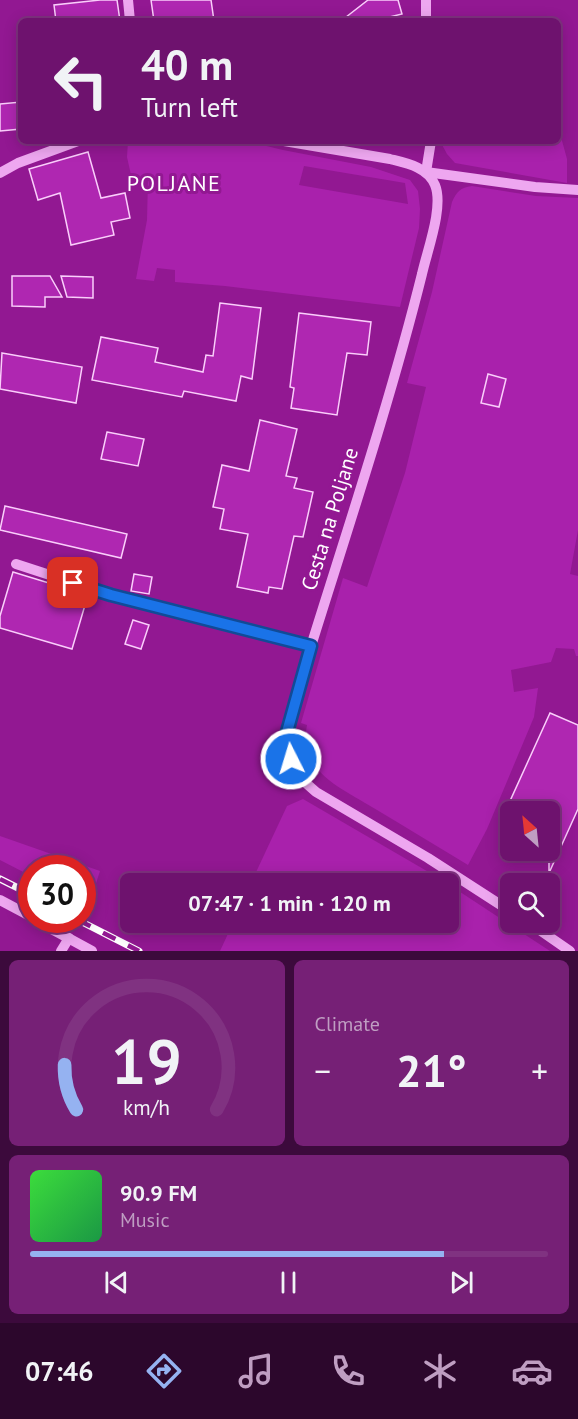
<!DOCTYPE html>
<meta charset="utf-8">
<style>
body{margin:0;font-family:"PT Sans",sans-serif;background:#762076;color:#f1f3f6;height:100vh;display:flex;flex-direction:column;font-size:22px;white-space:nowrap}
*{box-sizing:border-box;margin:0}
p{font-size:20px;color:#bf9ec2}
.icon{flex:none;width:33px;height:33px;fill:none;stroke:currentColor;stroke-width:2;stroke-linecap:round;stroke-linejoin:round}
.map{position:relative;height:951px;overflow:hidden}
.sheet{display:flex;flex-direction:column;gap:9px;padding:9px;background:#3c0a3c;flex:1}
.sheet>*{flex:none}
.top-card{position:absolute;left:18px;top:18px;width:543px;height:126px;border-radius:9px;box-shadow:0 3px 15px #0003,0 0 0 2px #803281;background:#6e126e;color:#f1f3f6;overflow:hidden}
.needle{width:39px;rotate:333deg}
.buttons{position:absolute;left:500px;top:801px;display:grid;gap:12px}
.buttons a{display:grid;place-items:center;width:60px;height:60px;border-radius:9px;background:#6e126e;box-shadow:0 3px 15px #0003,0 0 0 2px #803281;font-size:30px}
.speed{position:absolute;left:18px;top:855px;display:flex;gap:12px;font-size:30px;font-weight:700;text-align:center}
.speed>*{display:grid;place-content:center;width:78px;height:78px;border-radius:50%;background:#6e126e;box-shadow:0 3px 15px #0003,0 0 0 2px #803281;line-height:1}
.speed .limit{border:9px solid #d22;background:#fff;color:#111}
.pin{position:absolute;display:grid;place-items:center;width:51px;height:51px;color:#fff;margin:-26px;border-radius:12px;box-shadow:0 3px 9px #0006}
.me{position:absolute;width:66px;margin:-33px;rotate:355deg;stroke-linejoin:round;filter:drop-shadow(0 0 4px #0008)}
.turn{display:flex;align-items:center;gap:21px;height:126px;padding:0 24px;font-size:27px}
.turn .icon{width:78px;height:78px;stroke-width:2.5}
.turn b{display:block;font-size:42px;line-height:51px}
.big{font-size:45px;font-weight:700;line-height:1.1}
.sheet .widget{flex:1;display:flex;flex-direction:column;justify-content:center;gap:9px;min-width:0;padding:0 21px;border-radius:9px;background:#762076}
.sheet .dial{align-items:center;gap:0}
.dial svg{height:156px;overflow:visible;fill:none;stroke:#803281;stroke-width:7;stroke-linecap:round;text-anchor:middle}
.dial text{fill:#f1f3f6;stroke:none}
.song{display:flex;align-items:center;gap:18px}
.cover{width:72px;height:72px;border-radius:9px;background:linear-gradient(135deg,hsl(120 70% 55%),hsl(140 70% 35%))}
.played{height:6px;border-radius:3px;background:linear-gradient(90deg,#95b2f1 80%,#803281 80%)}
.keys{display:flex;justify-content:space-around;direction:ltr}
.heat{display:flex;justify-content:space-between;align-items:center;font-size:33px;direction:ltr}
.sheet .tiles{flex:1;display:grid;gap:9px;grid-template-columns:1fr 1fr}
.widget:last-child{grid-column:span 2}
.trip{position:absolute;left:120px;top:873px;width:339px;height:60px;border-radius:9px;background:#6e126e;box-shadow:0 3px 15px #0003,0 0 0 2px #803281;font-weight:700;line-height:60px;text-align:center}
.tab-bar{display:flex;height:96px;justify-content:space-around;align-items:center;background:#2c072c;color:#bf9ec2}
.tab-bar .icon{width:42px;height:42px}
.tab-bar .active{color:#95b2f1}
.tab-bar b{font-size:27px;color:#f1f3f6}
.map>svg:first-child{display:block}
.green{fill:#a921ac;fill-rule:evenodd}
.building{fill:#af27b1;stroke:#facefb;stroke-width:1.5}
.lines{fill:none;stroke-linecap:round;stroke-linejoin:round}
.minor{stroke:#eea7f0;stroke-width:10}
.rail-casing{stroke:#fff;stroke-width:7}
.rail{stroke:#921892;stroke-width:4.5;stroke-dasharray:14;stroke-linecap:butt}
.route-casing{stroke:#114b97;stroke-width:15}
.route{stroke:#1a73e8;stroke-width:10}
.labels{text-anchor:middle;stroke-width:6;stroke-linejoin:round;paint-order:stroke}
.street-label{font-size:21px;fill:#fff;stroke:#921892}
.neighbourhood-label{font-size:22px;letter-spacing:1.5px;fill:#fff;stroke:#921892}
</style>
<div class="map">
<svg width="578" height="951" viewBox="0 0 578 951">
<rect width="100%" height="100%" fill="#921892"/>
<g class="green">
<path d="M558,126l9,33v24l-112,-20 -8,-9 -7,-13h118z"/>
<path d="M128,141h118l37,9 88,17 39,13 8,11 2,18 -1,19 -19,79 -175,-21 -50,-4v-12l-18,-2 -3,13 -18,-2 11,-59 1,-40 -17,-5 -4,-18zM304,166l101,17 3,21 -109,-19z"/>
<path d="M472,186l64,10 42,2v332l-8,44 8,2v80h-2l-2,-7 -18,-1 -5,14 -40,8 3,22 24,-4 -4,29 -47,112 -19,36c-31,-19 -61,-37 -91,-55 -22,-14 -53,-27 -66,-50 -7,-11 -6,-23 -4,-35l-6,-2 42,-145 24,9 38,-114 21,-86 -19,-4 25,-91 20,-90c5,-11 8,-14 20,-16z"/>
<path d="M303,799l141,82 4,3 -197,-1 36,-77z"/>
<path d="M0,836l100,35 -11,34 -6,-3 -1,-34h-50l-1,8 -31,-16z"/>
<path d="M448,884l102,67h-330l13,-28 215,-1z"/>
</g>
<g class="building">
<path d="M100,0h17l3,21h-64l-2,-16z"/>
<path d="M151,0h60l3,21h-60z"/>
<path d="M368,0h30l4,14 -29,7h-32z"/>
<path d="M21,102v27l-21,2v-27z"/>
<path d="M88,152l13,46 24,-5 5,25 -19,4 3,13 -43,10 -11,-52 -22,7 -9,-31z"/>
<path d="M12,276h38l12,21h-17v10l-33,-1z"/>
<path d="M61,276l32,1v21l-26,-1z"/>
<path d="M220,303l41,5 -9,71 -11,-3 -5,25 -52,-10 -2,6 -90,-17 9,-43 57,11 -3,14 48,10 3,-17 7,1z"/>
<path d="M299,313l72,9 -4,33 -20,-2 -10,62 -46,-7 3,-20 -4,-1z"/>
<path d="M2,353l80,14 -6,36 -76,-14z"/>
<path d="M488,374l18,5 -7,28 -18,-4z"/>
<path d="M260,420l37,9 -11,47 11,2 -3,10 19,4 -10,45 -9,-1 -12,53 -13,-2 -1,6 -31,-6 11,-53 -28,-5 4,-20 -11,-2 9,-42 27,6z"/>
<path d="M107,432l37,7 -6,27 -37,-7z"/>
<path d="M5,506l122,28 -6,24 -121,-28z"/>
<path d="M13,572l75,23 -16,54 -72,-21v-12z"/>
<path d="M134,574l18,3 -3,17 -18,-3z"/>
<path d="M133,620l16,5 -8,24 -16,-5z"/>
<path d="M550,713l28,12v84l-29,64v-61h-44z"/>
</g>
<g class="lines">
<g class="minor">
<path d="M128,0l2,21"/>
<path d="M426,21v-21"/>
<path d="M284,141l106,18c16,4 38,8 45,26 9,22 -8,66 -13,89 -35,140 -82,277 -124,414l-11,44 3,27 9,18 17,15 112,66 82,53"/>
<path d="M426,172l109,15 43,3"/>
<path d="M426,172l5,-31"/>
<path d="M0,173l18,-10 60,-22"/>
<path d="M16,564l95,31 200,51"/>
<path d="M0,900l32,17"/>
<path d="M35,920l57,31"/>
<path d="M528,922l42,29"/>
<path d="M61,951l8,-13"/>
</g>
<defs>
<g id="rail">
<path d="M0,879l32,16"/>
<path d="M78,920l61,31"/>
</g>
</defs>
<use href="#rail" class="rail-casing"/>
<use href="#rail" class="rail"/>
</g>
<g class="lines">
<defs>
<path id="route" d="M73,583l38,12 200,51 -24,86 4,27"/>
</defs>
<use href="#route" class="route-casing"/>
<use href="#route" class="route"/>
</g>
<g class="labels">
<g class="street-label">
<text transform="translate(330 519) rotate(-73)" y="7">Cesta na Poljane</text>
</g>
<g class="neighbourhood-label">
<text x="174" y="191">POLJANE</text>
</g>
</g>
</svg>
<div class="buttons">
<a><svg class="needle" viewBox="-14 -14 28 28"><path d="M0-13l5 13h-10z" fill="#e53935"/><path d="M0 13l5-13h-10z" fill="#bf9ec2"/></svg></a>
<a><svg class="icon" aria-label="search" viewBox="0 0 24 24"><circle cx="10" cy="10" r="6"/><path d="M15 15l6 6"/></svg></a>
</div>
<div class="speed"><div class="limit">30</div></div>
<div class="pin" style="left:73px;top:583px;background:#d93025"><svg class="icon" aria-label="arrive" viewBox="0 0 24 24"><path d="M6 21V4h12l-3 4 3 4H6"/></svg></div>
<svg class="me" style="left:291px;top:759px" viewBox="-20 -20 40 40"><circle r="17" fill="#1a73e8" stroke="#fff" stroke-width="3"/><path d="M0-11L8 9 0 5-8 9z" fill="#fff"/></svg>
<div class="trip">07:47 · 1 min · 120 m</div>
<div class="top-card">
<div class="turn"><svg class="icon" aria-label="left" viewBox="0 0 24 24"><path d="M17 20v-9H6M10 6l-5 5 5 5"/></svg><div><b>40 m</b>Turn left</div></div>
</div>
</div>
<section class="sheet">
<div class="tiles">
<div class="widget dial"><svg viewBox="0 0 100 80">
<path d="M14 69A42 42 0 1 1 86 69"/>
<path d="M14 69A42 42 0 0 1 8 46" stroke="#95b2f1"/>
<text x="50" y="56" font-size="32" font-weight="700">19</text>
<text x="50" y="72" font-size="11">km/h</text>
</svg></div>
<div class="widget"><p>Climate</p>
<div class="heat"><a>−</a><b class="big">21°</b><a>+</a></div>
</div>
<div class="widget">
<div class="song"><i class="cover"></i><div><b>90.9 FM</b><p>Music</p></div></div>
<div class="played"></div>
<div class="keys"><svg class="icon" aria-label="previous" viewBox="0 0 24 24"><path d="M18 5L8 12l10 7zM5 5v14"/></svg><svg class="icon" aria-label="pause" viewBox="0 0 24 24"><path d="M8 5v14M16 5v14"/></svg><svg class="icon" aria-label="next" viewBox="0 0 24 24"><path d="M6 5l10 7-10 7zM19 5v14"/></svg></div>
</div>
</div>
</section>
<nav class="tab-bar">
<b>07:46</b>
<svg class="icon active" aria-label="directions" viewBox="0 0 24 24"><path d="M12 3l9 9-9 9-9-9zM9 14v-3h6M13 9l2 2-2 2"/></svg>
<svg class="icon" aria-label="music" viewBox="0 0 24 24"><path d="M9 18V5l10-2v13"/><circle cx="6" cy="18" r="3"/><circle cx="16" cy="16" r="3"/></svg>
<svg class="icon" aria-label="phone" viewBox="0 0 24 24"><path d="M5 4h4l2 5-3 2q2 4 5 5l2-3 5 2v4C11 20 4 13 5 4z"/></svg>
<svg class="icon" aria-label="climate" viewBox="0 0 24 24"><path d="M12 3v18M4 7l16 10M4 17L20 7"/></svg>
<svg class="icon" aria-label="car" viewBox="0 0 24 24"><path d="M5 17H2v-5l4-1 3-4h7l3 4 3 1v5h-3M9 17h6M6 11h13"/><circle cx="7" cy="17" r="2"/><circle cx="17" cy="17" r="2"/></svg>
</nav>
